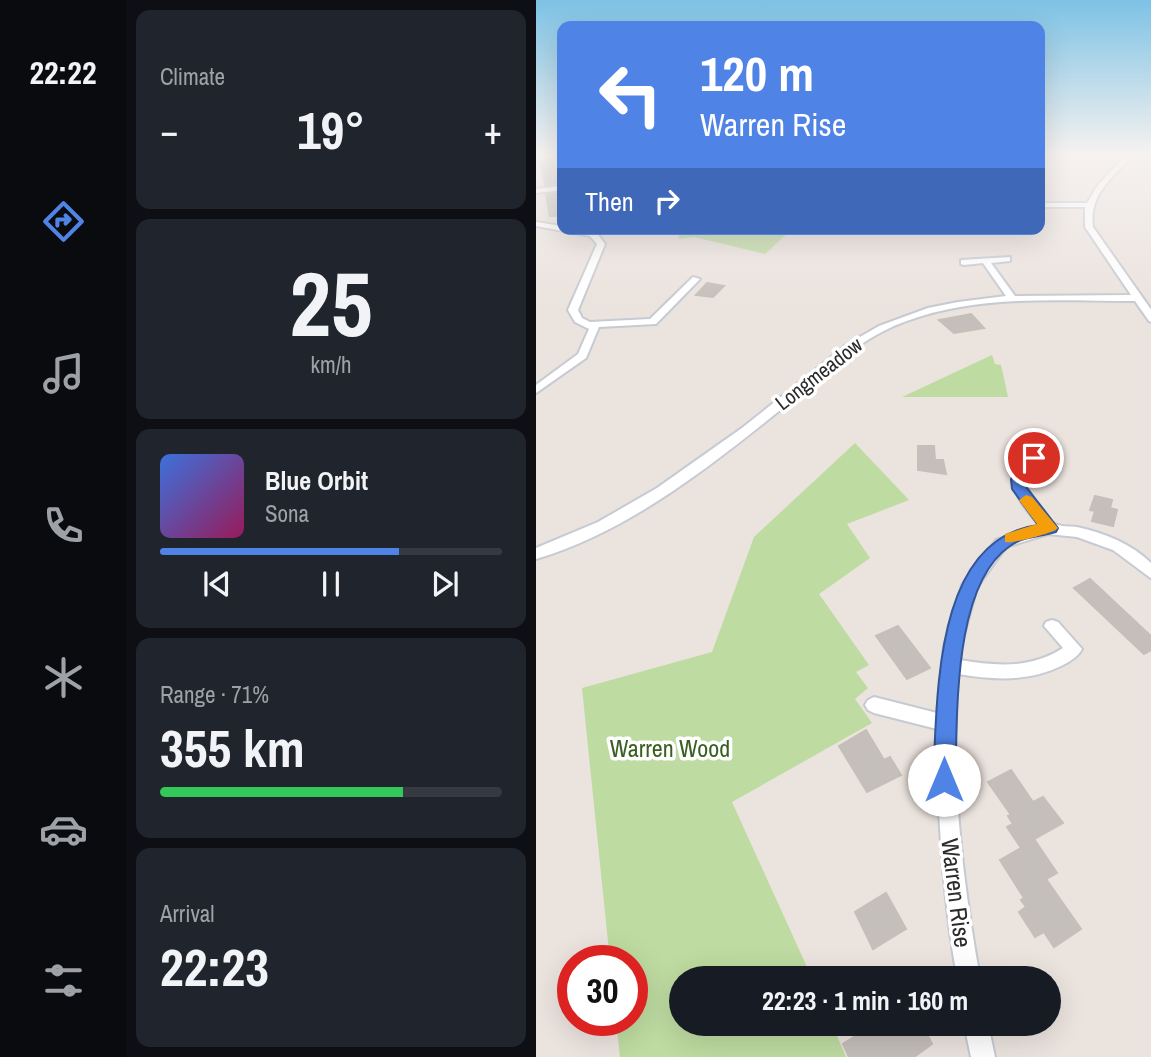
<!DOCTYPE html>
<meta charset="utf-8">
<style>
body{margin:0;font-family:"Archivo Narrow",sans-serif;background:#20242c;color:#f1f3f6;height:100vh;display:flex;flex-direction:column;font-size:26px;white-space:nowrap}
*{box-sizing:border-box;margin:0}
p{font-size:23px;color:#9ea1a6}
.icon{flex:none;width:38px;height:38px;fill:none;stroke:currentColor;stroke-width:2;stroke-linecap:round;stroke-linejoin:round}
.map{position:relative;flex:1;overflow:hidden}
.drawer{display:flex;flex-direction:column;gap:10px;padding:10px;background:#0d0f14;width:410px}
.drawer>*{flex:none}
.hud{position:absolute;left:21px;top:21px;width:488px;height:214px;border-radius:14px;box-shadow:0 7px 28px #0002;background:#5083e6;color:#fff;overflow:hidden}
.speed{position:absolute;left:21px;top:945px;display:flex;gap:14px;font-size:35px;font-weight:700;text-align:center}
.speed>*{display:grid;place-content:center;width:91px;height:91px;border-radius:50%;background:#171b24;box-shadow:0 7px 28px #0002;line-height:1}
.speed .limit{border:10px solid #d22;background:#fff;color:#111}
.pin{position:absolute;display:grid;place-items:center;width:60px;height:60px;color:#fff;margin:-30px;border:4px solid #fff;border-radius:50%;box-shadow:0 2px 7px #0007}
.me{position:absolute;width:77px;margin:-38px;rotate:0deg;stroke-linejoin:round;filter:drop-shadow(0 0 5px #0008)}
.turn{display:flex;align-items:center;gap:24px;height:147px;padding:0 28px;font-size:32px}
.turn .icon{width:91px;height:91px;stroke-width:2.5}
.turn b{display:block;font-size:49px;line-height:60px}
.then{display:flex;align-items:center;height:66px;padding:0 28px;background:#0003;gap:14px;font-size:26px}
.big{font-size:52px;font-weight:700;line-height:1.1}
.drawer .widget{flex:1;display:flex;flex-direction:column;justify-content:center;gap:10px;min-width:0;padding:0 24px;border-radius:14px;background:#20242c}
.drawer .dial{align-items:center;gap:0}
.dial b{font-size:91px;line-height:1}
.song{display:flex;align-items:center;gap:21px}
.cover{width:84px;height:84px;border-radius:10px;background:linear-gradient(135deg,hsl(220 70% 55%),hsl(330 70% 35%))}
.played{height:7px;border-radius:4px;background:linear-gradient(90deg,#5083e6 70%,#363941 70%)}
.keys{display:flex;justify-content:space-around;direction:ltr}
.heat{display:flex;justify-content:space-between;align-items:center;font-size:38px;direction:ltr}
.charge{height:10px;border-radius:5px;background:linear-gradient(90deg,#34c759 71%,#363941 0)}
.trip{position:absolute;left:133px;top:966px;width:392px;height:70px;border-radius:35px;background:#171b24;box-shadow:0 7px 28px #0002;font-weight:700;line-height:70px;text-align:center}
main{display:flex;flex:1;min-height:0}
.dock{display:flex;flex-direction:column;width:126px;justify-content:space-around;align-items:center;background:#090b0e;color:#9ea1a6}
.dock .icon{width:49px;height:49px}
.dock .on{color:#5083e6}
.dock b{font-size:32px;color:#f1f3f6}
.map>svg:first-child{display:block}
.green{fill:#bedba1}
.building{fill:#c4bfba;stroke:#c6bfb8;stroke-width:2}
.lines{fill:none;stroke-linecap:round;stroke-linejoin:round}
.street-casing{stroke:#c6cad2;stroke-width:4}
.street{fill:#fff;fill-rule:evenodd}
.route{fill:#5083e6;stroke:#345596;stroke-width:2}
.slow{fill:#f59e0b}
.labels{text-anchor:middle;stroke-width:7;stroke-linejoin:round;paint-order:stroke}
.street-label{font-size:21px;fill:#2b2b2b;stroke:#fff}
.near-park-label{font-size:24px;fill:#396022;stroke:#fff}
.near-street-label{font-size:24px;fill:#2b2b2b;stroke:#fff}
</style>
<main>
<nav class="dock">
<b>22:22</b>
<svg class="icon on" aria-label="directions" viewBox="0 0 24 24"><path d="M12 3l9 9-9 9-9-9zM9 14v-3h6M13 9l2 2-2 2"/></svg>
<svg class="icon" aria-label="music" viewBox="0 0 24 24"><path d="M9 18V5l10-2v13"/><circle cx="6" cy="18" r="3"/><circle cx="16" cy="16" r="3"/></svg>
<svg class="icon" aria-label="phone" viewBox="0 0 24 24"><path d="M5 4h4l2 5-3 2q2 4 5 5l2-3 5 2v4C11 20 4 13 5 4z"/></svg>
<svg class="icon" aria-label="climate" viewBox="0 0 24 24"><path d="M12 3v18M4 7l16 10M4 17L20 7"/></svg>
<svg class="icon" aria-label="car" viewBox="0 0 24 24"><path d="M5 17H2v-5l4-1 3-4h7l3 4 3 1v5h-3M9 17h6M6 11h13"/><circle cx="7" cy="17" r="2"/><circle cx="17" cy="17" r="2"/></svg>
<svg class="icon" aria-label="filters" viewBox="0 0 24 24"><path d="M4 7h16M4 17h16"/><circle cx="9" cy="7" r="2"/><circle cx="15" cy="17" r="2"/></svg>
</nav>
<section class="drawer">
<div class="widget"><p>Climate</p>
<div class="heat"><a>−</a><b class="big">19°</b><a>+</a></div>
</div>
<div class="widget dial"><b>25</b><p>km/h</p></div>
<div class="widget">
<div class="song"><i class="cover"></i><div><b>Blue Orbit</b><p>Sona</p></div></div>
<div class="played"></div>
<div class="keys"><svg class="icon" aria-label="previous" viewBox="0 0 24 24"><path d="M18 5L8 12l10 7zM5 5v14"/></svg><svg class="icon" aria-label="pause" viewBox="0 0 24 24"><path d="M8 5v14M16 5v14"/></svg><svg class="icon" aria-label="next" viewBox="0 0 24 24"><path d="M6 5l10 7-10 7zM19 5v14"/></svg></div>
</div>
<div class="widget"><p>Range · 71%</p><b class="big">355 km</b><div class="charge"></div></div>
<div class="widget"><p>Arrival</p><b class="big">22:23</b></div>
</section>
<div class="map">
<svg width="616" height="1057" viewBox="0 0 616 1057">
<rect width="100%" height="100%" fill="#ebe3de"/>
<g class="green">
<path d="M142,229h128l-16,2 -25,23 -71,-17 -15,2z"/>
<path d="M456,355l3,9 6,1 7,32h-106z"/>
<path d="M319,443l54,57 -62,24 23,34 -51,36 50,71 -13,7 12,16 -13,11 17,24 -140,79 80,176h-131v46h151l14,33h-226l-4,-37h16v-59h-22l-28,-273 130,-36 42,-115z"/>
</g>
<g class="building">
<path d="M16,161l10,23 -17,1 -4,-22z"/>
<path d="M26,193v23h-12l-4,-22z"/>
<path d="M171,283l17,3 -11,11 -17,-2z"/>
<path d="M435,314l13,14 -30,5 -15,-13z"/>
<path d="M382,446h16l1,14h8l3,14 -28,-4z"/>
<path d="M559,496l17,4 -2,8 7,2 -4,16 -21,-5 3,-10 -5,-1z"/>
<path d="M554,579l61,57v14l-7,4 -70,-66z"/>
<path d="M362,626l32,42 -23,11 -31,-43z"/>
<path d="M330,730l18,30 6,-3 11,18 -34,17 -28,-46z"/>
<path d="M475,770l22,32 10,-5 20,26 -29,16 23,34 -11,6 35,50 -27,18 -10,-15 -9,5 -16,-25 7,-5 -5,-7 3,-2 -24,-38 21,-12 -14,-21 6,-3 -5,-8 3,-1 -23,-33z"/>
<path d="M350,893l20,36 -33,20 -18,-37z"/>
<path d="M339,1024h47l10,20 -18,13h-65l-6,-13z"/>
</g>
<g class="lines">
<defs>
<g id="street">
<path d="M20,153h6v3l-26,5v-4z"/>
<path d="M592,153h7c-20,22 -47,41 -42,74l59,84v11l-3,-1 -14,-20c-77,0 -158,-7 -231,21 -49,18 -86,57 -125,89 -72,58 -152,121 -243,148v-11l62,-26 59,-34 85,-60 104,-83 33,-19 49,-18 30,-6 48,-6 -23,-33 -19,2 -3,-1v-4l49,-3v4l-19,2 24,33 116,-1 -46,-68v-20h-45v-4h47l11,-18z"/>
<path d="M26,186v4l-26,3v-4z"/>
<path d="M0,222l26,4v3l34,3 9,12 -27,66 4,8 8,4 60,-3 43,-42 7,2 -44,45 -57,3 -13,31 -50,35v-8l42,-31 11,-25 -14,-7 -7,-12 29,-66 -7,-8 -54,-10z"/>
<path d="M317,229h10l-7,3z"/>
<path d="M498,454l6,4 -15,21c2,12 18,41 30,45 6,3 16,2 22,3 28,6 55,17 75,37v15l-39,-29 -36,-13 -29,-3 -42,13 -29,40 -16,59 -1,14c36,6 71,9 103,-12l-19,-22 2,-4 6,-2 6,2 24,27c-4,8 -13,13 -21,17 -33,16 -67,14 -103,8 -8,102 4,203 22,304h-23c-14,-83 -20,-165 -20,-249l-63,-16 -6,-3 -3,-5 3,-5 6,-3 63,16 7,-67 18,-61 34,-45 44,-14c-12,-14 -25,-28 -28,-47l18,-24z"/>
<path d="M428,1024h24l7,33h-24z"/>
</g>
</defs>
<use href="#street" class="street-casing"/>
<use href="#street" class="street"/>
</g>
<linearGradient id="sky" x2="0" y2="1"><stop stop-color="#7dc2e5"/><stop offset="0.51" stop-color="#f6f2f0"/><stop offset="1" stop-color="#f6f2f0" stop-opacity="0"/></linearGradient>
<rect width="616" height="301" fill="url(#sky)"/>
<path class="route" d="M498,454l7,4 -15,21 1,9 31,40 -2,4c-17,5 -32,4 -46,14 -58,40 -52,170 -55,234l-3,7 -8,3 -7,-3 -4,-7c5,-81 -1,-241 105,-255l-26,-36 -1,-10 18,-24z"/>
<path class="slow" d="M490,495l6,2 26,31c-4,5 -46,16 -53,14v-8l32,-10 -18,-24z"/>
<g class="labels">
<g class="street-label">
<text transform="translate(283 374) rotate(-38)" y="7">Longmeadow</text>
</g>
<g class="near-park-label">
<text x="134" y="757">Warren Wood</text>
</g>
<g class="near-street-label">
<text transform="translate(420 893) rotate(83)" y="8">Warren Rise</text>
</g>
</g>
</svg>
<div class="speed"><div class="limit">30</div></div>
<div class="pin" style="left:498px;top:458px;background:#d93025"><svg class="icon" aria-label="arrive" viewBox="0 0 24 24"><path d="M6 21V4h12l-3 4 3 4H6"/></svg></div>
<svg class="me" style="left:408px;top:780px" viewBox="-20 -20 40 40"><circle r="19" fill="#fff"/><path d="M0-13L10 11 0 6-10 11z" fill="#5083e6"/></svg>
<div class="trip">22:23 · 1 min · 160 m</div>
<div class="hud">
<div class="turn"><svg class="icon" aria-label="left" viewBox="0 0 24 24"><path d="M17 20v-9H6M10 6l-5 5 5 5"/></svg><div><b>120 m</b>Warren Rise</div></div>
<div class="then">Then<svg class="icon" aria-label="right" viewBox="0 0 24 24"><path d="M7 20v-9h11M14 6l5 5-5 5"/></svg></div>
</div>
</div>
</main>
